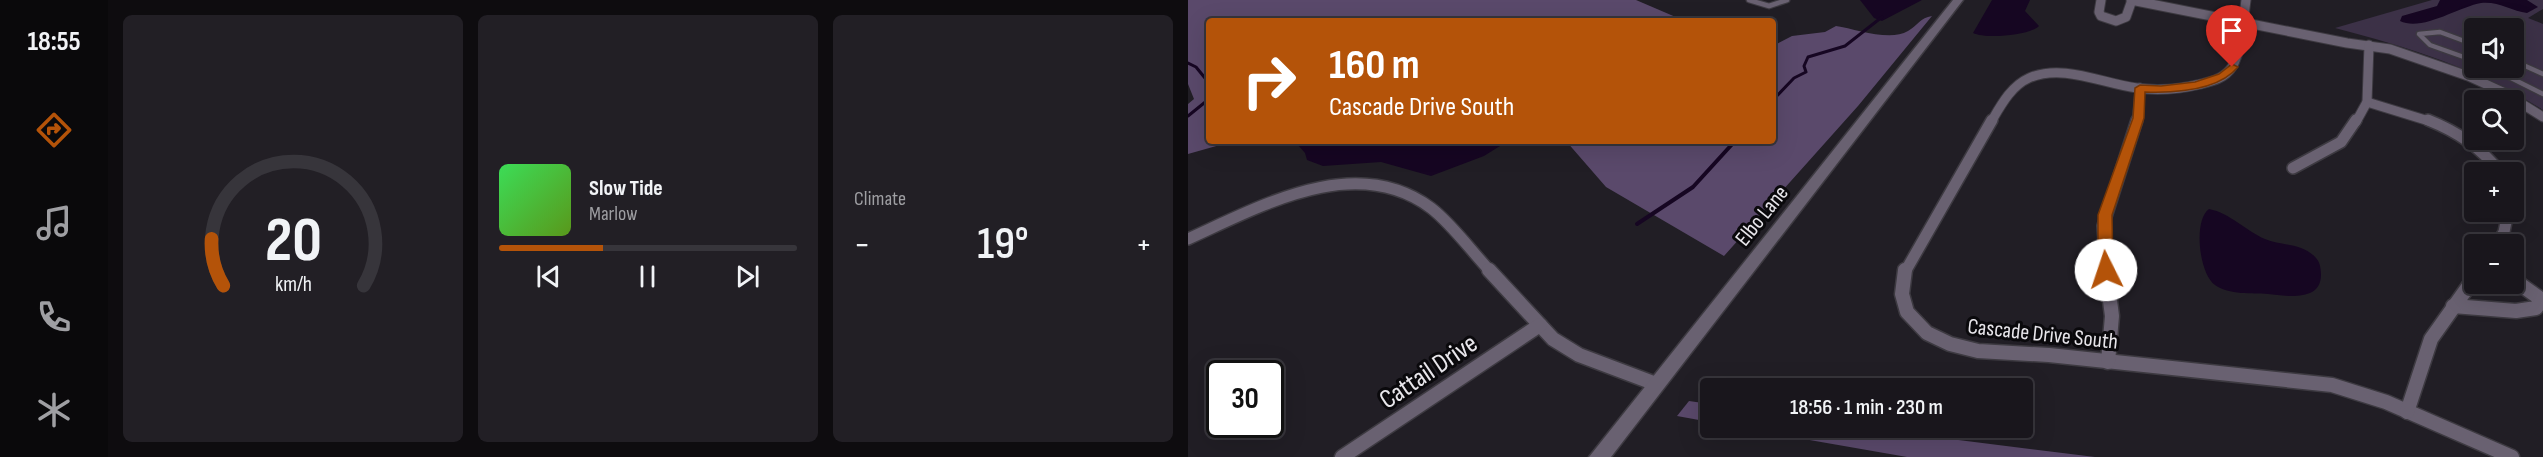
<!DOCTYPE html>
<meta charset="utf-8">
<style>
body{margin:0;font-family:"Sofia Sans Condensed",sans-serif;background:#221f25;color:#f1f3f6;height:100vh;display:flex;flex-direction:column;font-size:22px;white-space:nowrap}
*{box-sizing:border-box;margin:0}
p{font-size:20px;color:#9f9fa3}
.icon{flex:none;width:33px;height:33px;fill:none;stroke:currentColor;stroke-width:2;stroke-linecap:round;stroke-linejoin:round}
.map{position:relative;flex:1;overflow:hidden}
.details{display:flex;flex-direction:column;gap:15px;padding:15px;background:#0e0c0f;width:1080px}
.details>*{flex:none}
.hud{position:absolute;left:18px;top:18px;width:570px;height:126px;border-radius:6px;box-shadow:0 6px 24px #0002,0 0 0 2px #37353b;background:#b45309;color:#fff;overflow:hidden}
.controls{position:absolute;left:1276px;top:18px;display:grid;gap:12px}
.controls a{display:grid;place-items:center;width:60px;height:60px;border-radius:6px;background:#19161c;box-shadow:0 6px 24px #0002,0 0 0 2px #37353b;font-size:30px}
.speed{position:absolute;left:18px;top:360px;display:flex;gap:12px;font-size:30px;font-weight:700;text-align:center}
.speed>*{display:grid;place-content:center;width:78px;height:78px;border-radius:50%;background:#19161c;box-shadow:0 6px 24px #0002,0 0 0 2px #37353b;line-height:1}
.speed .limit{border:3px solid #111;border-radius:9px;background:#fff;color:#111}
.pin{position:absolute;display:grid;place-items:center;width:51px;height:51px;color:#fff;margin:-62px -26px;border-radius:50% 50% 50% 0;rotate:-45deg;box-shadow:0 0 6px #0007}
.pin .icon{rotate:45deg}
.me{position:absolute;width:66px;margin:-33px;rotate:356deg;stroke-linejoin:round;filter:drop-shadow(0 0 4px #0008)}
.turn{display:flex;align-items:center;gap:21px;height:126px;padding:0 24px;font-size:27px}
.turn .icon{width:78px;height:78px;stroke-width:2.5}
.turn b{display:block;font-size:42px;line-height:51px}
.big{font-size:45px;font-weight:600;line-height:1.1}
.details .card{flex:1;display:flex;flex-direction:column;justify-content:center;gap:9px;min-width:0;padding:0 21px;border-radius:9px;background:#221f25}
.details .dial{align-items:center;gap:0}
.dial svg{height:156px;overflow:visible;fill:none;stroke:#37353b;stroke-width:7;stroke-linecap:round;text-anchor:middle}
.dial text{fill:#f1f3f6;stroke:none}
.song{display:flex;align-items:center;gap:18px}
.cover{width:72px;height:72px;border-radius:9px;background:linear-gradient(135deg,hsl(130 70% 55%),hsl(90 70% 35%))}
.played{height:6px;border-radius:3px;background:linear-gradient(90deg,#b45309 35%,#37353b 35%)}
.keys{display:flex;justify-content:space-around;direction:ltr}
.heat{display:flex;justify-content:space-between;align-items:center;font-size:33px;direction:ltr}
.details .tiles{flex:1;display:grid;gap:15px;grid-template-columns:repeat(3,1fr)}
.trip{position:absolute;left:512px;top:378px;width:333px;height:60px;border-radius:6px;background:#19161c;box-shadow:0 6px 24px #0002,0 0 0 2px #37353b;font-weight:600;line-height:60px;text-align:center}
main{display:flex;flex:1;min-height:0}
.menu{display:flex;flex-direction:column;width:108px;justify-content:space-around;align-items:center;background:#0a090b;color:#9f9fa3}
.menu .icon{width:42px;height:42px}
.menu .active{color:#b45309}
.menu b{font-size:27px;color:#f1f3f6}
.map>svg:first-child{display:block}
.green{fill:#3c3147;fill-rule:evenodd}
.forest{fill:#5a496b}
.water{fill:#160622}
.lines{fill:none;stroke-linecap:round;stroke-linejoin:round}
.stream-far1{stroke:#160622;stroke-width:3}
.stream{stroke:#160622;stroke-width:4}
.service-casing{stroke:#3d3a41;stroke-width:7}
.minor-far2-casing{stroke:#3d3a41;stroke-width:11}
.minor-far1-casing{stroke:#3d3a41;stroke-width:14}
.minor-casing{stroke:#3d3a41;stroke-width:17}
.tertiary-casing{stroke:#3d3a41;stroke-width:3}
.service{stroke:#696171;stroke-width:4.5}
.minor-far2{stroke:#696171;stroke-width:9}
.minor-far1{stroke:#696171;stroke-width:11}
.minor{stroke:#696171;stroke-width:14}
.tertiary{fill:#696171;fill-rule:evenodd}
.route{fill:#b45309;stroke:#753606;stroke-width:1.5}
.labels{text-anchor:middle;stroke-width:6;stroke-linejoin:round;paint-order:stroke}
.street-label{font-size:22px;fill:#e8e6eb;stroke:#0a090c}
.near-street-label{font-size:27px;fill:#e8e6eb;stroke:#0a090c}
</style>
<main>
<nav class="menu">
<b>18:55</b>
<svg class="icon active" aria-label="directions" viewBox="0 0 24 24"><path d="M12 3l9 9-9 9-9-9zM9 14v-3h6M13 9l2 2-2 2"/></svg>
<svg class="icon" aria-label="music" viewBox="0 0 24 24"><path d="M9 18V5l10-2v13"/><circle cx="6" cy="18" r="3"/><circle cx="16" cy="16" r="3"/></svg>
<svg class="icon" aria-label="phone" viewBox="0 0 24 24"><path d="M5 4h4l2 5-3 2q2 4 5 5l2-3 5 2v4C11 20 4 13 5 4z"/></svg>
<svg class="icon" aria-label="climate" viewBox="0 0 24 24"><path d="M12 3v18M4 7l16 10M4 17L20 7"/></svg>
</nav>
<section class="details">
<div class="tiles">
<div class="card dial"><svg viewBox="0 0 100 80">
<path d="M14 69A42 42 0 1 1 86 69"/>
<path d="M14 69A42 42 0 0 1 8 45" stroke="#b45309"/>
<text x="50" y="56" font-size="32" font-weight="700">20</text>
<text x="50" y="72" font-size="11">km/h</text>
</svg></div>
<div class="card">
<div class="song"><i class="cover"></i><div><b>Slow Tide</b><p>Marlow</p></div></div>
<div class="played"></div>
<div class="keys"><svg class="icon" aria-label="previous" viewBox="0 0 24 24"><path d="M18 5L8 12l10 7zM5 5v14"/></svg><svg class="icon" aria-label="pause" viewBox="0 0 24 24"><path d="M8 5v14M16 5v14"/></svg><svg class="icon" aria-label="next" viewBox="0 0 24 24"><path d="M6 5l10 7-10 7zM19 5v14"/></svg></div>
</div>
<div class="card"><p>Climate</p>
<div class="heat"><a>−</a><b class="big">19°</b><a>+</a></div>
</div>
</div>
</section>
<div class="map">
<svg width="1355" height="457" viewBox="0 0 1355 457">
<rect width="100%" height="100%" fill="#211e25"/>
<path class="green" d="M1244,0h111v9l-15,9 15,6v86c-67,-42 -132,-62 -208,-82zM1287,28h39v40h-39z"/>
<g class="forest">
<path d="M0,0h448l49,21h-476v120h25l-46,13v-50l6,-5 -6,-15z"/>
<path d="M744,16l-74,90 -134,150 -118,-69 -40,-46h207v-95l19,-10 33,-4 11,-6c20,3 54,16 72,5 10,-6 12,-13 24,-15z"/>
<path d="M501,401l21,3v18l-33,-6z"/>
<path d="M553,428h122l232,29h-188z"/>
</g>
<g class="water">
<path d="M672,0h62l-40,21 -8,-3z"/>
<path d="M804,0h38l-5,11 14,15c-10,10 -54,13 -66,7z"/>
<path d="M1252,0h87l11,7 -11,6c-15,-2 -29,-12 -46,-10 -23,4 -59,29 -81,18l2,-5 35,-10z"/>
<path d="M112,141h208l-24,15 -53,20 -50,-14 -58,4 -16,-6 -2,-7 -8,-9z"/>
<path d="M1021,209c21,4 37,22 56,30 17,7 38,4 51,19 4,4 5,11 5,17 0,27 -35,21 -53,19 -16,-1 -39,1 -53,-9 -16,-11 -22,-65 -6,-76z"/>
</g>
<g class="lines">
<g class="stream-far1">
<path d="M0,63l8,4 13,16"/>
<path d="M585,100l21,-22 12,-6 -2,-6 4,-9 37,-11 37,-29"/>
<path d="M0,116l21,-17"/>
</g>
<path class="stream" d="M449,224l56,-37 42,-46"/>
<defs>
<g id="service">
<path d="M561,0l20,6 18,-6"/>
<path d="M1287,45l-35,-13 -21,2 11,11 45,16"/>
<path d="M1326,61l29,13"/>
<path d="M1303,68l52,26"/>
<path d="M1272,73l15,-8"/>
</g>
<g id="minor-far2">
<path d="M913,0l-2,12 2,4 15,5 10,-4 6,-17"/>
<path d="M943,0l216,43 43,6 78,27 35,16 40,25"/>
<path d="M1179,102l65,20"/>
<path d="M803,122c10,-17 20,-36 38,-44 34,-15 74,6 108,10 21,3 43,1 64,-4 12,-3 24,-6 31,-17 11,-19 11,-46 14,-67"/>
<path d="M949,122l3,-34"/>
<path d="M1168,122l11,-20 2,-57"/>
</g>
<g id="minor-far1">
<path d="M1240,120c30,12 52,27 72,52"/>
<path d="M1105,168l48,-26 15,-22"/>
<path d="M0,239c73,-33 168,-87 243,-31 21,16 41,44 60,64"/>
<path d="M1309,244l7,-12 4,-20"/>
<path d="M717,272l87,-152"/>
<path d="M918,272l-3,-46 34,-106"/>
</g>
<g id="minor">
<path d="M301,270l64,69 26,16 77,29"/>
<path d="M717,270l-3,24 5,18 20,21 23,11 28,7 71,4 283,30 54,17 126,55"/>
<path d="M918,270l6,46 -4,46"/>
<path d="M1265,306l63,5 20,-3 3,-4 -1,-7 -24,-17"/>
<path d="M1219,412l24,-73 44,-62"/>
<path d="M154,457l198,-132"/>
</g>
<path id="tertiary" d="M765,0h10l-352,457h-22z"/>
</defs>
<use href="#service" class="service-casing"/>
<use href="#minor-far2" class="minor-far2-casing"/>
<use href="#minor-far1" class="minor-far1-casing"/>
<use href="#minor" class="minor-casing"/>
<use href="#tertiary" class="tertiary-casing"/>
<use href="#service" class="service"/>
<use href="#minor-far2" class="minor-far2"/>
<use href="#minor-far1" class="minor-far1"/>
<use href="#minor" class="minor"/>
<use href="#tertiary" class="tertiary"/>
</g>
<path class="route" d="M1044,64l6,3c-20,24 -63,26 -93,25l-1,26 -32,97 1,55 -7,5 -6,-1 -2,-4v-55l35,-97 2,-30 5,-3 21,1 34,-4 24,-8z"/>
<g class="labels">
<g class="street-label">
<text transform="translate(573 215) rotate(-51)" y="8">Elbo Lane</text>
<text transform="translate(855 333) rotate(6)" y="8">Cascade Drive South</text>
</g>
<g class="near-street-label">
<text transform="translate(240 371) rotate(-34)" y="9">Cattail Drive</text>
</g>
</g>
</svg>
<div class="controls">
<a><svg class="icon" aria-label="sound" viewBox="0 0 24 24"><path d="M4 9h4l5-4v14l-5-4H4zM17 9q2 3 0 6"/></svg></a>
<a><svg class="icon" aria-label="search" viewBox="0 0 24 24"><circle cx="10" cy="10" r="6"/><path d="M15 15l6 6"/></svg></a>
<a>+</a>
<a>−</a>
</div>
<div class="speed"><div class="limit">30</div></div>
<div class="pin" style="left:1044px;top:67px;background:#d93025"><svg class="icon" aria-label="arrive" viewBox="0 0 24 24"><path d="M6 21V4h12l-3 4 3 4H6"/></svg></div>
<svg class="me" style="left:918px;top:270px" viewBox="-20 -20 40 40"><circle r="19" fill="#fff"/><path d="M0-13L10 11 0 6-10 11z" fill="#b45309"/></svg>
<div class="trip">18:56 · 1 min · 230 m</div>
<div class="hud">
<div class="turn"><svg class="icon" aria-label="right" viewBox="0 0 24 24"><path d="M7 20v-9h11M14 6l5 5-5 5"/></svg><div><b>160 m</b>Cascade Drive South</div></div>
</div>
</div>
</main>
